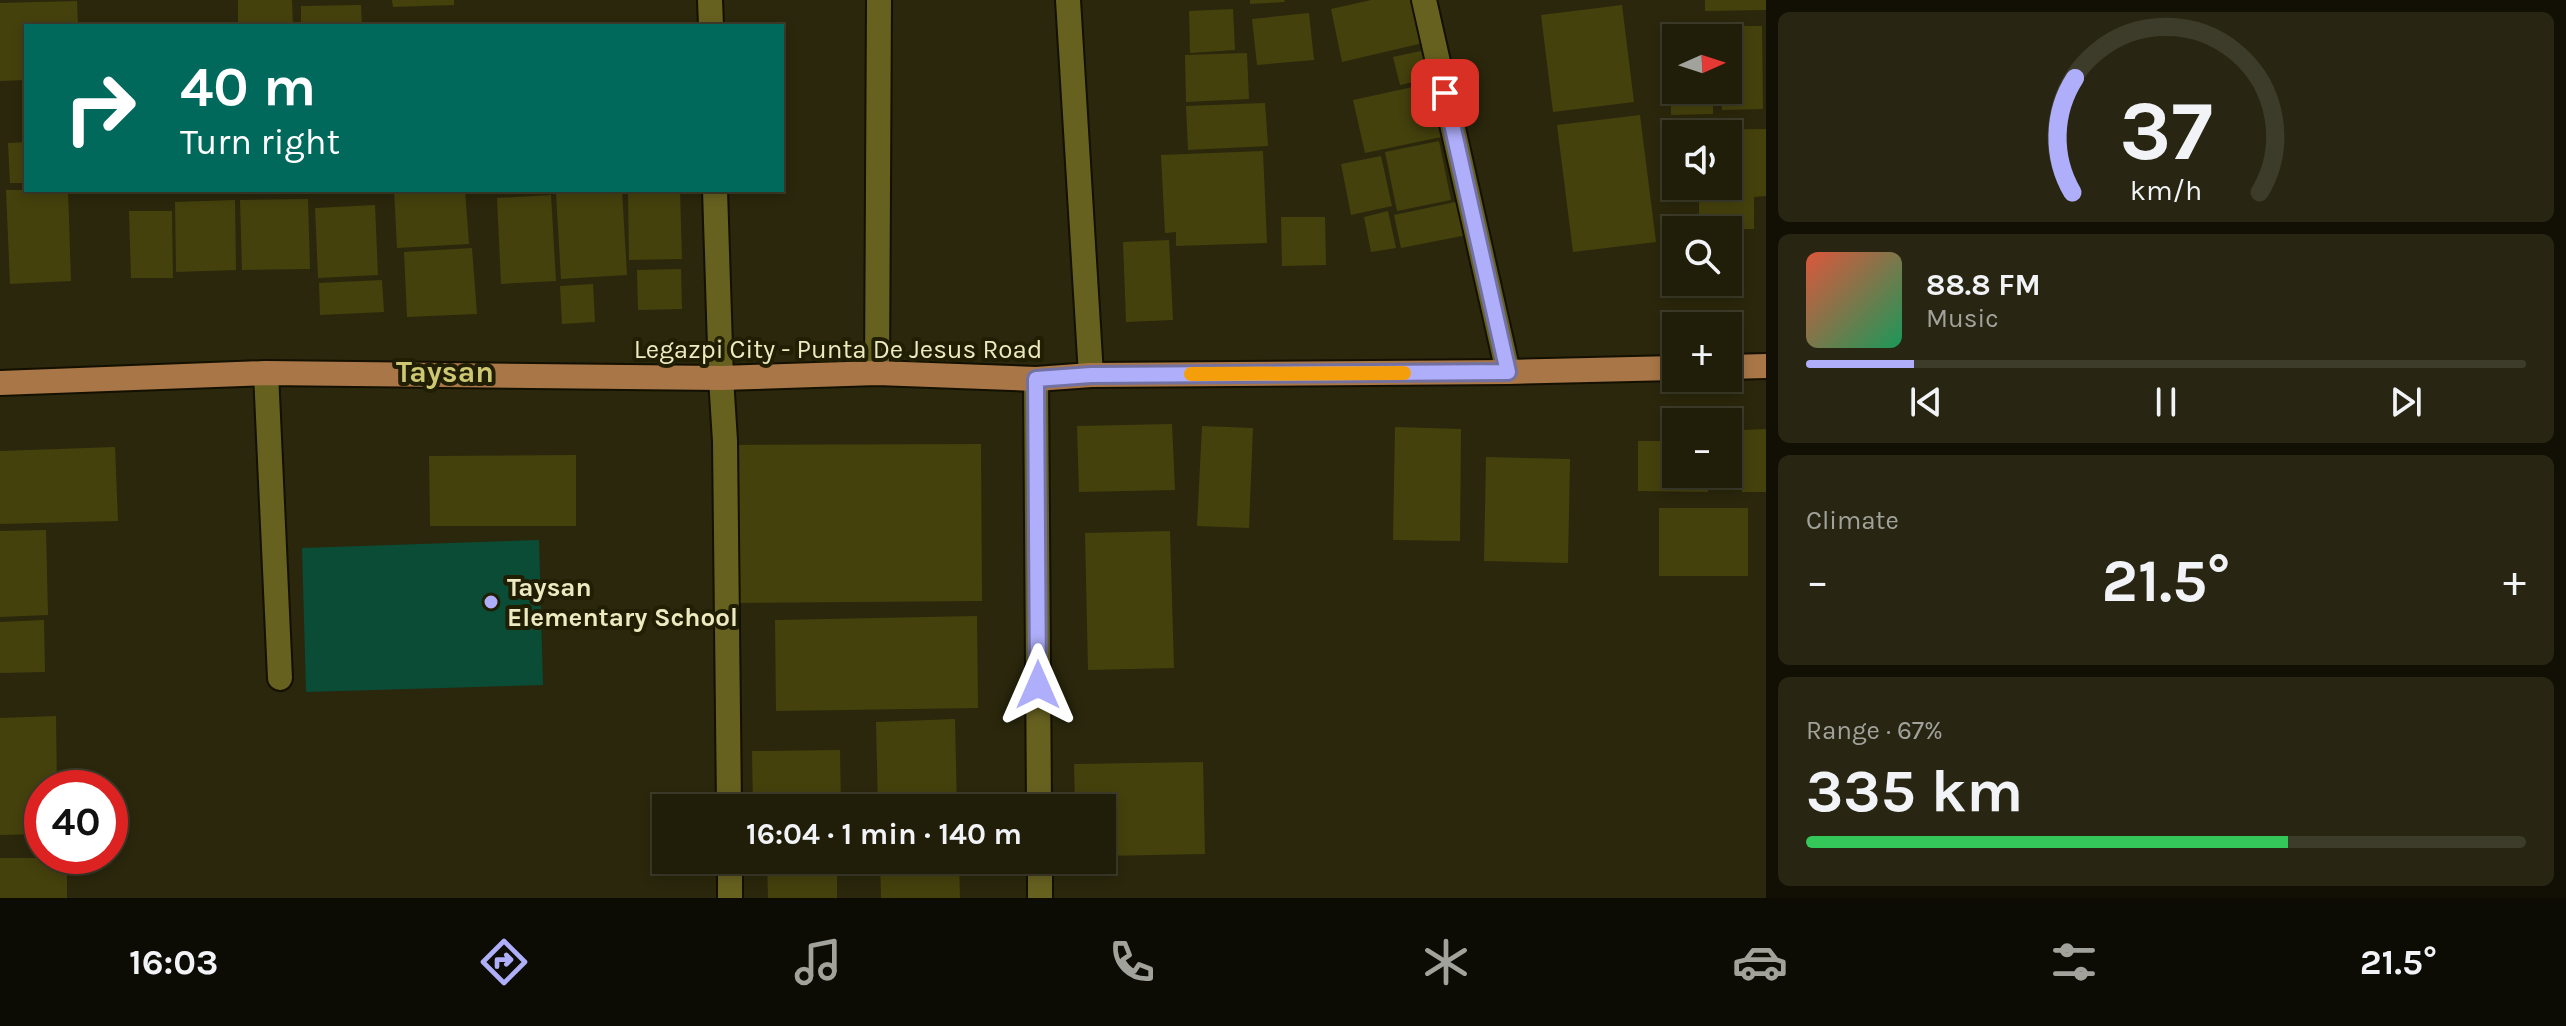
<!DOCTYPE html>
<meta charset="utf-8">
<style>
body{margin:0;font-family:Karla,sans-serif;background:#282612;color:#f1f3f6;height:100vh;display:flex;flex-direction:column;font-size:30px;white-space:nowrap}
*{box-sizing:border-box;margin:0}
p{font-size:26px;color:#a2a29c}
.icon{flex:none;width:44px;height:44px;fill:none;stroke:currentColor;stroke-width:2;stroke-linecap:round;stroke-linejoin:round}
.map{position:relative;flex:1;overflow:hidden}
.details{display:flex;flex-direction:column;gap:12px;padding:12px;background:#121005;width:800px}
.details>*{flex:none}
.hud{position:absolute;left:24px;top:24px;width:760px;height:168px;border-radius:0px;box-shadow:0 4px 12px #0003,0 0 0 2px #3d3b2a;background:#00695c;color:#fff;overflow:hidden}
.needle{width:52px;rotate:87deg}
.controls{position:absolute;left:1662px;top:24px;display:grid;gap:16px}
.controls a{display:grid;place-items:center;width:80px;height:80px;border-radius:0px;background:#201d09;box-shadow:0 4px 12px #0003,0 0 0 2px #3d3b2a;font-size:40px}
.speed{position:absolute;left:24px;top:770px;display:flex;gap:16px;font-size:40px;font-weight:700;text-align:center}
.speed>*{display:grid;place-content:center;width:104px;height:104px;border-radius:50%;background:#201d09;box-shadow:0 4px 12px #0003,0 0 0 2px #3d3b2a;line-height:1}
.speed .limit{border:12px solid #d22;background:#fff;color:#111}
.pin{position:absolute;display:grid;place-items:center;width:68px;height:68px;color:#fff;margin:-34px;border-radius:16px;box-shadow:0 4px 12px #0006}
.me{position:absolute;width:88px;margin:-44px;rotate:0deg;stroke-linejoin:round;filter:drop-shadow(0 0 6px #0008)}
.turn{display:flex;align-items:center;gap:28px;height:168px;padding:0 24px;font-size:36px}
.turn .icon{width:104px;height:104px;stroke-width:2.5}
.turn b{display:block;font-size:56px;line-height:68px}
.big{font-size:60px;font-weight:700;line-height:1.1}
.details .tile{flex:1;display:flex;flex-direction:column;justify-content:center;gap:12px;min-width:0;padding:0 28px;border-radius:12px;background:#282612}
.details .dial{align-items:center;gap:0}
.dial svg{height:208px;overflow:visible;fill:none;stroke:#3d3b2a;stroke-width:7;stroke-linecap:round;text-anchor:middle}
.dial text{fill:#f1f3f6;stroke:none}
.song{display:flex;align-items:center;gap:24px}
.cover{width:96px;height:96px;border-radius:12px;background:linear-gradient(135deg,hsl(10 70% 55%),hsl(150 70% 35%))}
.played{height:8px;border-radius:4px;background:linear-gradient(90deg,#afaefa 15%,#3d3b2a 15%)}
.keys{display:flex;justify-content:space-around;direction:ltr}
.heat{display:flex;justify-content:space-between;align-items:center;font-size:44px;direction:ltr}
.charge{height:12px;border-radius:6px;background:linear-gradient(90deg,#34c759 67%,#3d3b2a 0)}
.trip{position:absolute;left:652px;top:794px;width:464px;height:80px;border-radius:0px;background:#201d09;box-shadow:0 4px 12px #0003,0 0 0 2px #3d3b2a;font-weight:700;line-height:80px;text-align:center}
.menu{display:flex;height:128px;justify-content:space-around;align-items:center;background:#0d0c04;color:#a2a29c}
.menu .icon{width:56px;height:56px}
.menu .on{color:#afaefa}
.menu b{font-size:36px;color:#f1f3f6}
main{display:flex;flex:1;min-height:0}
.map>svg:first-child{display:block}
.green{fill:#0b4c36}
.building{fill:#45410d}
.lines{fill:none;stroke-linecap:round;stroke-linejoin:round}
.lane-casing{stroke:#131000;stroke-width:28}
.street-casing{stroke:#131000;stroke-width:28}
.secondary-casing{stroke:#131000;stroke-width:28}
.primary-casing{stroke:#131000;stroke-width:28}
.lane{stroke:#676120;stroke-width:24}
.street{stroke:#676120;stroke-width:24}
.secondary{stroke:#676120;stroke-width:24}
.primary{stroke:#a87647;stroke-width:24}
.route-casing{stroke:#7271a2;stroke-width:20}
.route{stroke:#afaefa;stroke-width:14}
.slow{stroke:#f59e0b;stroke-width:14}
.poi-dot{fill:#afaefa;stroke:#201e03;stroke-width:3}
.labels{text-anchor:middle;stroke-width:8;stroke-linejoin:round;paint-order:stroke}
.street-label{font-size:26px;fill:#edeac1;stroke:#201e03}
.poi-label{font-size:26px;font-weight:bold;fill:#edeac1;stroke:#201e03;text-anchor:start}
.quarter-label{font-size:30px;font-weight:bold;fill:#cfc873;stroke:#201e03}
</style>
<main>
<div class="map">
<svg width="1766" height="898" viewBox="0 0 1766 898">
<rect width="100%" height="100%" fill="#2a270c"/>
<path class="green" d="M539,540l4,145 -237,7 -4,-144z"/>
<g class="building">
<path d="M238,0h54l1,26h-55z"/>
<path d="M392,0h62v5l-61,2z"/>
<path d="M1250,0h34l1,2 -35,2z"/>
<path d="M1371,0h42l10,43 -81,19 -11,-53z"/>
<path d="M1705,0h61v10l-61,1z"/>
<path d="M77,1l1,25h-52v54l-26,1v-78z"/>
<path d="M361,5l1,21h-61v-20z"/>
<path d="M1622,5l12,97 -81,10 -12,-97z"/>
<path d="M1233,9l2,41 -45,3 -1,-42z"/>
<path d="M1309,13l5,47 -57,5 -5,-46z"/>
<path d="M1720,26h42l1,83 -41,1 -1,-20h7v-52h-8z"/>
<path d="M1711,29l1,9h-36v52h37v24l-42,1 -2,-85z"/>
<path d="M1430,49l7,28 -37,8 -7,-28z"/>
<path d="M1247,53l2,46 -63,3 -1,-47z"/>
<path d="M1440,81l11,54 -86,18 -12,-53z"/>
<path d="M1265,103l3,43 -80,4 -2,-44z"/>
<path d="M1640,115l16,127 -83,10 -16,-127z"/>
<path d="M1766,129v67l-12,1v32h-55v-43h29v-52h-30v-4z"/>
<path d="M1439,141l12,59 -54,11 -12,-59z"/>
<path d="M26,142v41h-16l-2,-40z"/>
<path d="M1263,151l4,92 -91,3v-14l-11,1 -4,-78z"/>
<path d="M1381,156l11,50 -41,9 -10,-51z"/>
<path d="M6,190h62l3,91 -61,3z"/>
<path d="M256,190h52v3l-52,1z"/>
<path d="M394,190h71l4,54 -72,4z"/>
<path d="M622,190l5,85 -66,4 -5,-86z"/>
<path d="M628,190h52l2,69 -53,1z"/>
<path d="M551,195l5,86 -55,3 -4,-86z"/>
<path d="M308,199l2,70 -68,1 -2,-70z"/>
<path d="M235,200l1,70 -60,2 -1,-70z"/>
<path d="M1460,201l7,34 -66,13 -7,-33z"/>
<path d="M375,205l3,70 -60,3 -3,-70z"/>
<path d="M129,211h43l1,67h-42z"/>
<path d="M1388,211l8,37 -25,4 -7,-35z"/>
<path d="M1281,217h44l1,48 -44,1z"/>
<path d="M1169,240l4,80 -47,2 -3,-80z"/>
<path d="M472,248l5,66 -70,3 -3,-65z"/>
<path d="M681,269l1,40 -44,1 -1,-40z"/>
<path d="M382,280l2,32 -64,3 -1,-32z"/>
<path d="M593,284l2,38 -33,2 -2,-38z"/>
<path d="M1172,424l3,66 -96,2 -2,-66z"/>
<path d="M1202,426l51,2 -4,100 -52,-2z"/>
<path d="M1395,427l66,2 -1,112 -67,-1z"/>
<path d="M1766,429v63h-24l-1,-62z"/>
<path d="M1638,441h38v33h32v18l-70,-1z"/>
<path d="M981,444l1,157 -253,2 -1,-158z"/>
<path d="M115,447l3,74 -118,3v-73z"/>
<path d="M576,455v71h-146l-1,-70z"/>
<path d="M1486,457l84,2 -2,104 -84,-2z"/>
<rect x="1659" y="508" width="89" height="68"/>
<path d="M46,530l2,85 -48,2v-86z"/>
<path d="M1170,531l4,137 -86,2 -3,-137z"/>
<path d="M977,616l1,92 -202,3 -1,-91z"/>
<path d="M44,620l1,52 -45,1v-51z"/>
<path d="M56,716l1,72h-15v46l-42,1v-117z"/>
<path d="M955,719l2,89h-79l-2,-86z"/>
<path d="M840,750l1,58h-88l-1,-57z"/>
<path d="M1203,762l2,92 -103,2v-48h-27l-1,-44z"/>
<rect x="0" y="858" width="67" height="40"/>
<path d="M767,860h70v38h-69z"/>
<path d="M880,860h79l1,38h-79z"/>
</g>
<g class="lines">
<defs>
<g id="lane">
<path d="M266,373l14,305"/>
<path d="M877,373l2,-373"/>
<path d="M721,378l4,63 4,367"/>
<path d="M730,860v38"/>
</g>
<g id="street">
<path d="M710,0l1,26"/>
<path d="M1068,0l23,375"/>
<path d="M1424,0l84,372"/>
<path d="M715,190l6,188"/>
</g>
<g id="secondary">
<path d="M1036,379l3,429"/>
<path d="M1040,860v38"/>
</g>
<g id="primary">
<path d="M1728,367l38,-1"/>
<path d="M0,383l266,-10 455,5 156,-5 159,6 55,-4 417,-3 168,-4"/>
</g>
</defs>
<use href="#lane" class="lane-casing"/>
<use href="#street" class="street-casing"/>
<use href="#secondary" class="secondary-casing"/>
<use href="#primary" class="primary-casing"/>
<use href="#lane" class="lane"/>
<use href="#street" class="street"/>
<use href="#secondary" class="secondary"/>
<use href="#primary" class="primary"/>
</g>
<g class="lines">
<defs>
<path id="route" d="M1038,685l-2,-306 55,-4 417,-3 -63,-279"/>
</defs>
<use href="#route" class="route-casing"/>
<use href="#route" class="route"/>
<path class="slow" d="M1191,374l213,-1"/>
</g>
<circle class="poi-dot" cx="491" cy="602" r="8"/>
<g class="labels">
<g class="street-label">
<text x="838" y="358">Legazpi City - Punta De Jesus Road</text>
</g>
<g class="poi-label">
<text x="507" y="596">Taysan<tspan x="507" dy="30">Elementary School</tspan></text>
</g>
<g class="quarter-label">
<text x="445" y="382">Taysan</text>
</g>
</g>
</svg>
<div class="controls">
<a><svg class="needle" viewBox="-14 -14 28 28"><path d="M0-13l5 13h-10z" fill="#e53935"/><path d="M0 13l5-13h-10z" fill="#a2a29c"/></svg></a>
<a><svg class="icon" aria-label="sound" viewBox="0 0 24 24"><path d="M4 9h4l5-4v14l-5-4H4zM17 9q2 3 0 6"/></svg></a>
<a><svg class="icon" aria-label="search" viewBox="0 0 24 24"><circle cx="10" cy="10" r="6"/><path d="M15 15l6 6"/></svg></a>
<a>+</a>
<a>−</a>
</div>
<div class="speed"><div class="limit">40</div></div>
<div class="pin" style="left:1445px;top:93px;background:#d93025"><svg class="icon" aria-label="arrive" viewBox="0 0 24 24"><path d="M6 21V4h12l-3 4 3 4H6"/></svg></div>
<svg class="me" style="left:1038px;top:685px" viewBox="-20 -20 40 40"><path d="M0-17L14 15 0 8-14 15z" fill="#afaefa" stroke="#fff" stroke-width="4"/></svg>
<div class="trip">16:04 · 1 min · 140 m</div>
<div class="hud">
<div class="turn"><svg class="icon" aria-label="right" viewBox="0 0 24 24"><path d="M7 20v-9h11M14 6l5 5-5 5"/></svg><div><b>40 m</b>Turn right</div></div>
</div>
</div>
<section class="details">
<div class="tile dial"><svg viewBox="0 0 100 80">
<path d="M14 69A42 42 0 1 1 86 69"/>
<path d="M14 69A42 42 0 0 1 15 25" stroke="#afaefa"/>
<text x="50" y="56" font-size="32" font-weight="700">37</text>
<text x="50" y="72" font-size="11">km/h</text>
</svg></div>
<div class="tile">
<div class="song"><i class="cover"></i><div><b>88.8 FM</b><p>Music</p></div></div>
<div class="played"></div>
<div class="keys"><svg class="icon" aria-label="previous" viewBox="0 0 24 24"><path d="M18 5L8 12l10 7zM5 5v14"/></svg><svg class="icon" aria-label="pause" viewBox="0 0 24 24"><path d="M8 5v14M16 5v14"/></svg><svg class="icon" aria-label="next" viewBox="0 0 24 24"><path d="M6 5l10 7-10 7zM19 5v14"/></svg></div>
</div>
<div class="tile"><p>Climate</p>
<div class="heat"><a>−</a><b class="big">21.5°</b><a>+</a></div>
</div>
<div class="tile"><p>Range · 67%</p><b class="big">335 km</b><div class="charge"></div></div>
</section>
</main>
<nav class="menu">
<b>16:03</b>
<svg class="icon on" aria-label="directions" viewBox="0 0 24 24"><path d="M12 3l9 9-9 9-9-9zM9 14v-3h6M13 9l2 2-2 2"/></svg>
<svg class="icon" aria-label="music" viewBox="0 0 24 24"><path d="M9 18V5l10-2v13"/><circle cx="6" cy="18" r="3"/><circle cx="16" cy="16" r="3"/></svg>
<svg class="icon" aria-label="phone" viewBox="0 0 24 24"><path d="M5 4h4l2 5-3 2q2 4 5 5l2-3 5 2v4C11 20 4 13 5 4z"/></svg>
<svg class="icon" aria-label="climate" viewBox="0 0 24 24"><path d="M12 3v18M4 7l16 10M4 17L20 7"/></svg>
<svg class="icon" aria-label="car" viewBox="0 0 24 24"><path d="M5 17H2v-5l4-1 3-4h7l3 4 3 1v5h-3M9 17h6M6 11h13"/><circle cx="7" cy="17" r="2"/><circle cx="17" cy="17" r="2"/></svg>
<svg class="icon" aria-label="filters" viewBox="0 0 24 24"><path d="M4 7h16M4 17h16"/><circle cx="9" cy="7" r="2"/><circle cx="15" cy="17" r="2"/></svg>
<b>21.5°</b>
</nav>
